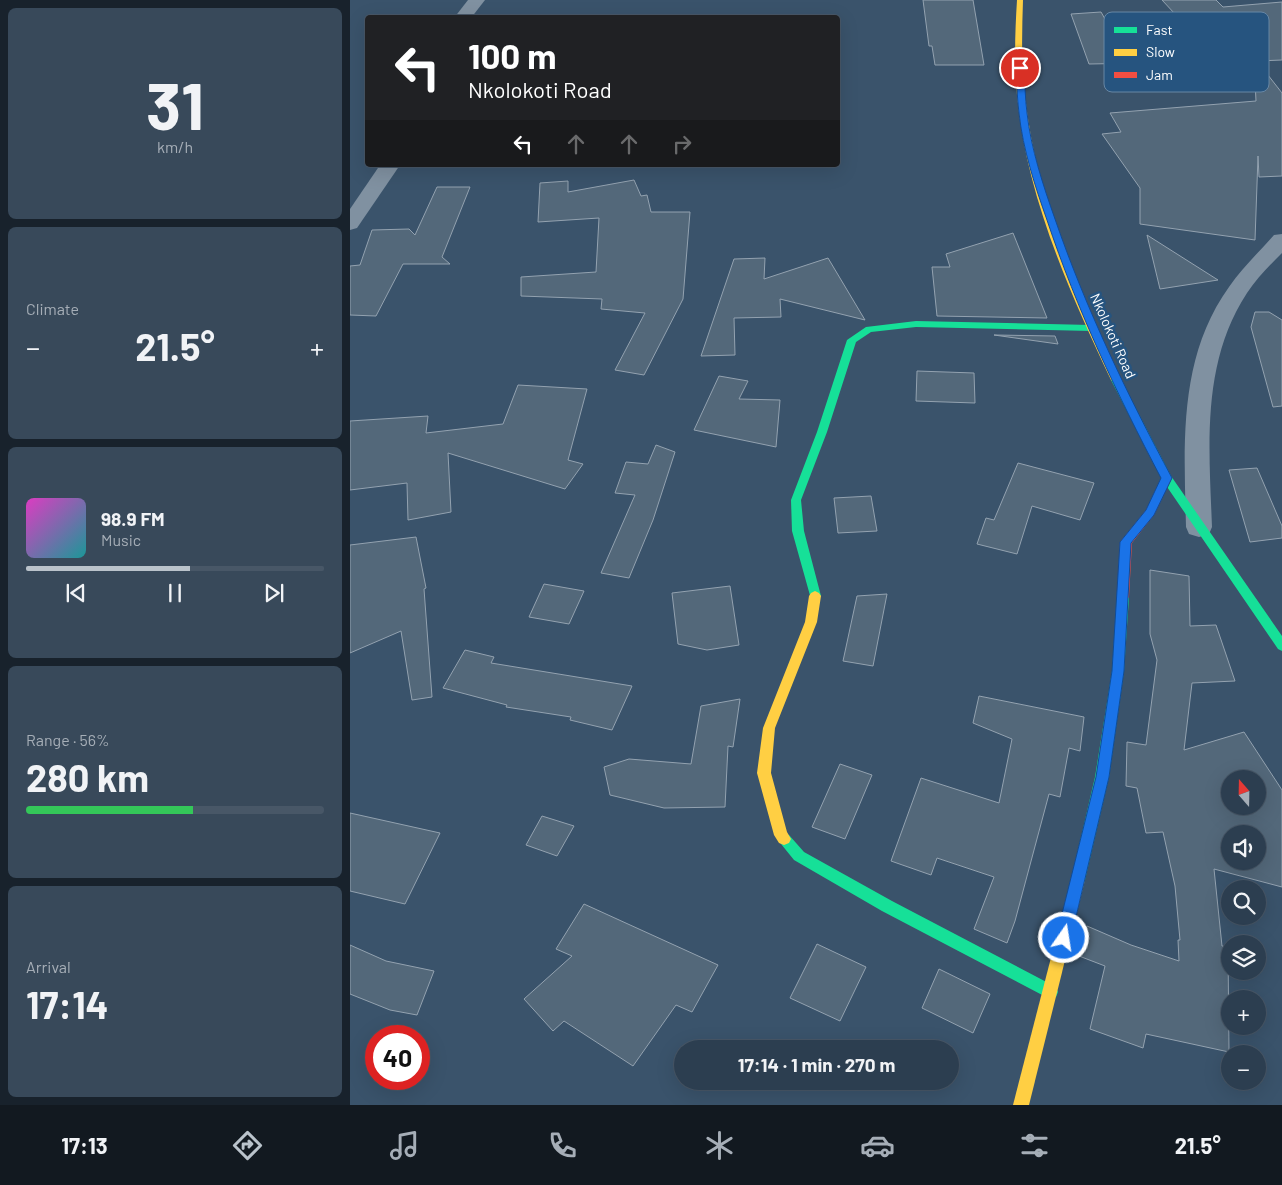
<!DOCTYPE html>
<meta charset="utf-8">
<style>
body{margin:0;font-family:Barlow,sans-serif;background:#38495a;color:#f1f3f6;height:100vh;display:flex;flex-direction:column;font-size:19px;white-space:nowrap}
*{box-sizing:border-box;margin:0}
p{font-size:16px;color:#a6aeb7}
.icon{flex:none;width:28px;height:28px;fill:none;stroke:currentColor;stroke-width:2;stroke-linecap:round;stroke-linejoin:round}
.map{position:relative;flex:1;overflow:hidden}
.panel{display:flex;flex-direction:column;gap:8px;padding:8px;background:#18222c;width:350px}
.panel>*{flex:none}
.top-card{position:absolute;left:15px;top:15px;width:475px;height:152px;border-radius:5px;box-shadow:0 5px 20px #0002,0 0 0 1px #485767;background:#202124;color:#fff;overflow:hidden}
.needle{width:32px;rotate:340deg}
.buttons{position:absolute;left:871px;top:770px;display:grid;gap:10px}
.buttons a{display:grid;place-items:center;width:45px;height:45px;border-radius:50%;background:#2c3e50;box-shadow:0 5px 20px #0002,0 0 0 1px #485767;font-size:25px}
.speed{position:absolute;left:15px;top:1025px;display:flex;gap:10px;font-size:25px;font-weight:700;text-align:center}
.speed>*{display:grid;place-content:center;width:65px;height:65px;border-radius:50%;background:#2c3e50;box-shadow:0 5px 20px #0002,0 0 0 1px #485767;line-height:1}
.speed .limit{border:8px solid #d22;background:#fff;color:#111}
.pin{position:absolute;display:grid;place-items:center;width:42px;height:42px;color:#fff;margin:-21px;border:2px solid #fff;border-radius:50%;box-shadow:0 1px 5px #0007}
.me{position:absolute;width:55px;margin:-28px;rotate:13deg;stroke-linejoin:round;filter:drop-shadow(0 0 4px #0008)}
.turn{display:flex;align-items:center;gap:18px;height:105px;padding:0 20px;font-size:22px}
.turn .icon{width:65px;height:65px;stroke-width:2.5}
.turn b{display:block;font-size:35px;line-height:42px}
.lanes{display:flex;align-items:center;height:48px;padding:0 20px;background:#0003;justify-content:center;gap:25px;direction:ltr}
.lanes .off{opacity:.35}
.big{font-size:38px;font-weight:700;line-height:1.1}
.panel .card{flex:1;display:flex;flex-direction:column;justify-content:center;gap:8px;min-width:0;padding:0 18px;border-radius:8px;background:#38495a}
.panel .dial{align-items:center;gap:0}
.dial b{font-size:65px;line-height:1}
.song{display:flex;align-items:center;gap:15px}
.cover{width:60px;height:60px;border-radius:8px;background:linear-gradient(135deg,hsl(310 70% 55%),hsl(180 70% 35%))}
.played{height:5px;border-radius:2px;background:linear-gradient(90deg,#bac3cb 55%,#485767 55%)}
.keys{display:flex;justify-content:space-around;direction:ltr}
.heat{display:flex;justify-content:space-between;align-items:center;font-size:28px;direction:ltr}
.charge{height:8px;border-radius:4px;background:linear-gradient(90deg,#34c759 56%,#485767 0)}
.trip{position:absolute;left:324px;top:1040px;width:285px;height:50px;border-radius:25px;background:#2c3e50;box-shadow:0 5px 20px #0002,0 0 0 1px #485767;font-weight:700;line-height:50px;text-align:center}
.menu{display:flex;height:80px;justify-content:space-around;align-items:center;background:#121920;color:#a6aeb7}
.menu .icon{width:35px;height:35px}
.menu .selected{color:#bac3cb}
.menu b{font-size:22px;color:#f1f3f6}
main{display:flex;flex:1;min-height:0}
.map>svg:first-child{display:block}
.building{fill:#53687a;stroke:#93a2b0;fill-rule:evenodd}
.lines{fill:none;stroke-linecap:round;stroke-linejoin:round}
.street{fill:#8091a1;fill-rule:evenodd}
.fast{fill:#16e098;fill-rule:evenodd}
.slow{fill:#ffcf43;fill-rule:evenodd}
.jam{fill:#f24e42;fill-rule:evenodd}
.route{fill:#1a73e8;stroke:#114b97}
.labels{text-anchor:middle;stroke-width:5;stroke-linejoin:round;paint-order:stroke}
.street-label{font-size:14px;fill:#fff;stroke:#26547f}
.key{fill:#26547f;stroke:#6787a5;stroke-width:1}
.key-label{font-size:14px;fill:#fff}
</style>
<main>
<section class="panel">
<div class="card dial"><b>31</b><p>km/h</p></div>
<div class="card"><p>Climate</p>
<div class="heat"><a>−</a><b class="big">21.5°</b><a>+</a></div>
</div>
<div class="card">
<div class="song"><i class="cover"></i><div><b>98.9 FM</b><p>Music</p></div></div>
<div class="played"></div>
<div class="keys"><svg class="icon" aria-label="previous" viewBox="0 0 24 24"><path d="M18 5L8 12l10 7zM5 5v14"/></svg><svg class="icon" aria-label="pause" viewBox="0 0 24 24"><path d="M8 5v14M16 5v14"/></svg><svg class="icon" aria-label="next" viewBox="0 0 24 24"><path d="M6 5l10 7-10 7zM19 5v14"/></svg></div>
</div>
<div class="card"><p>Range · 56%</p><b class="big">280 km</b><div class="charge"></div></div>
<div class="card"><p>Arrival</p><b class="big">17:14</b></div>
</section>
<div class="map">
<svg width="932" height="1105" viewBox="0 0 932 1105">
<rect width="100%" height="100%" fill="#3a536b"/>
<g class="building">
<path d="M573,0h50l11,65h-49l-3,-19h-3z"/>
<path d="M812,0h54l7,7 59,-5v58l-25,1 25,32v83l-23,1 -1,-21 -3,84 -115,-16v-36l-38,-54 19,-2 -11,-19 146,-12 -2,-40 -165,3 -18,-50 30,-2 4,7 70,-5z"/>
<path d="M284,180l7,16 6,-1 4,17h39l-7,87 -39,76 -29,-5 30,-57 -44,-4 1,-10 -81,-3v-19l75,-5 3,-54 -61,4 2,-39 28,-2v11z"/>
<path d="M87,187h33l-28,70 8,7h-47l-27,52 -26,-1v-49l10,-1 12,-35 37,-1 6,6z"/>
<path d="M663,233l34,85 -110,-2 -5,-49h18l-4,-13z"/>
<path d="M797,235l71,45 -58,9z"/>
<path d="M415,258l-1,21 64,-21 37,62 -85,-21 1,18 -47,1 1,37 -34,1 33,-97z"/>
<path d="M905,312h14l13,8v86l-9,1 -22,-80z"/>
<path d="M644,335l61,1 3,8z"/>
<path d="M567,371l57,2 1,30 -59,-2z"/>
<path d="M369,376l29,5 -9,18 41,1 -4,47 -82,-17z"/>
<path d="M168,385l69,4 -19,71 15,4 -18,25 -117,-36 3,59 -43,8 -1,-37 -57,7v-69l78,-5 -2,17 77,-9z"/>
<path d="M306,445l19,7 -22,68 -24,58 -28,-5 34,-78 -20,-2 11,-31 22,2z"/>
<path d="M668,463l76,20 -14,37 -48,-14 -15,48 -40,-10 9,-26 8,2z"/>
<path d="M907,468l25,58v12l-32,4 -21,-72z"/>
<path d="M521,496l6,35 -39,2 -4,-35z"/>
<path d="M66,537l10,51 -2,1 8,108 -20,3 -11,-69 -51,22v-108z"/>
<path d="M800,570l39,6 1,50 26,-1 19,56 -43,2 -8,67 60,-18 38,58v97l-68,-18 8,77 6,1 1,105 -83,-18 -3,14 -53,-19 15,-63 -26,-10 8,-30 44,19 48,16 -1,-21h2l-5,-54 -12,-54 -17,1 -9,-45 -11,-2 1,-44 19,3 11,-85 -7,-26zM880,779h28v27h-28zM880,834h28v27h-28z"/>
<path d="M194,584l40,7 -15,33 -40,-7z"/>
<path d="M380,586l9,59 -32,5 -29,-6 -6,-51z"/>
<path d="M537,594l-14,72 -30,-5 14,-65z"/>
<path d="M115,650l29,7 -3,6 141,23 -20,44 -42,-10 1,-3 -65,-10 1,-2 -64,-17z"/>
<path d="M629,696l105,21 -4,34 -11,-3 -9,49 -11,-3 -34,127 -8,22 -33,-14 20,-52 -57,-19 -6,17 -40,-14 30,-83 78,25 13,-64 -39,-16z"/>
<path d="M390,699l-7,48 -5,-1 -3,61 -61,1 -54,-13 -6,-28 25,-8 62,5 10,-58z"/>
<path d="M490,764l32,11 -27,64 -33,-12z"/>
<path d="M0,813l90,20 -35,71 -55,-13z"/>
<path d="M192,816l32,10 -17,30 -31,-11z"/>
<path d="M234,904l134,61 -26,47 -16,-7 -43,61 -69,-45 -11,10 -29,-32 48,-43 -16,-7z"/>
<path d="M467,944l49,23 -26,54 -50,-23z"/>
<path d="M0,945l36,16 48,10 -17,44 -27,-5 -40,-16z"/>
<path d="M589,969l51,25 -17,39 -51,-25z"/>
</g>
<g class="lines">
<g class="street">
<path d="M118,0h17l-14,18h-17z"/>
<path d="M30,165h20l-43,63 -7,2v-21z"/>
<path d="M932,234v19c-12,12 -25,25 -35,40 -46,70 -38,154 -35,234l-3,7 -10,3 -10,-3 -3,-7c-2,-83 -8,-169 43,-240 13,-19 30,-35 45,-52z"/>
</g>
<g class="fast">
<path d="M566,321l175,4 5,3 -5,3 -175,-4 -45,5 -15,10 -29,90 -26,68 3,31 17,65 -2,3h-8l-19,-68 -1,-31 26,-68 30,-92 19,-13z"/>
<path d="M766,377l5,3 50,96 111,160v15l-4,-2 -115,-168 -52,-101z"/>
<path d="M773,592l4,2 2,3 -5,74 -15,106 -24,103 -2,5 -5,2 -5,-2 -2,-5 24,-103 17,-106 5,-74 2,-3z"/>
<path d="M434,833l5,2 15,17 88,49 164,86 2,5 -2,5 -5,2 -5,-2 -164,-86 -88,-51 -17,-21 2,-4z"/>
</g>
<g class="slow">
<path d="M667,0h6c-1,32 -2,63 2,95 10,100 53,196 96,285l-5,3 -5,-3c-42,-89 -85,-185 -94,-285 -3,-32 -2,-63 0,-95z"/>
<path d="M465,591l4,2 2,3 -4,26 -42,106 -4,45 16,59 4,7 -2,4 -5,2 -5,-2 -5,-8 -17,-62 6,-45 42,-106 4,-26 2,-3z"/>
<path d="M728,873l5,2 2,5 -56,225h-16l58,-225 2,-5z"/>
</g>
<path class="jam" d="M817,474l5,4 -18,37 -22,28 -3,54 -2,3h-8l-2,-3 3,-55 26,-32 17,-35z"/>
</g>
<path class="route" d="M670,65l4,3c1,15 1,30 3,45 4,36 16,72 28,106 31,90 72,175 117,259l-18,37 -23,28 -7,128 -15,106 -38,161 -2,5 -5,2 -5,-2 -3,-5 40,-161 16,-106 8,-129 26,-32 15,-32c-44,-84 -84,-168 -114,-258 -12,-34 -24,-70 -28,-107 -2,-15 -2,-30 -3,-45z"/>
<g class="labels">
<g class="street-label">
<text transform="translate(763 336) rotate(66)" y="5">Nkolokoti Road</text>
</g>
</g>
<rect x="754" y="12" width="165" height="80" rx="8" class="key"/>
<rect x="764" y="27" width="23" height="6" fill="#16e098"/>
<rect x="764" y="49" width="23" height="7" fill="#ffcf43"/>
<rect x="764" y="72" width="23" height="6" fill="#f24e42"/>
<g class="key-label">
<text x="796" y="35">Fast</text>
<text x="796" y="57">Slow</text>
<text x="796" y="80">Jam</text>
</g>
</svg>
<div class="buttons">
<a><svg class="needle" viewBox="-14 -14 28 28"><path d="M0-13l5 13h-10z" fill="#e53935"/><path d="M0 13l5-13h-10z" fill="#a6aeb7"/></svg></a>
<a><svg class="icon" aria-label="sound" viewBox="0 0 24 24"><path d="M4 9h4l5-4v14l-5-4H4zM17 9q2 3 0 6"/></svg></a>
<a><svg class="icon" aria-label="search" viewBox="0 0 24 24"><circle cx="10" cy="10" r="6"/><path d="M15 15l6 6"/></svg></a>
<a><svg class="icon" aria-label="layers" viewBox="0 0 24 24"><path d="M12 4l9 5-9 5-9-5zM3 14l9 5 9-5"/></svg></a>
<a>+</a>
<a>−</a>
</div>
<div class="speed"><div class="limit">40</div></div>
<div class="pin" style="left:670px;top:68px;background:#d93025"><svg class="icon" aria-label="arrive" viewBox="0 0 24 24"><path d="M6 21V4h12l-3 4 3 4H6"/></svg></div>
<svg class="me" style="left:714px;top:938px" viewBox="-20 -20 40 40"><circle r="17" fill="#1a73e8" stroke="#fff" stroke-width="3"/><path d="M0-11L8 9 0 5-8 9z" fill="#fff"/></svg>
<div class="trip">17:14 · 1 min · 270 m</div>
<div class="top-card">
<div class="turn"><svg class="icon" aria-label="left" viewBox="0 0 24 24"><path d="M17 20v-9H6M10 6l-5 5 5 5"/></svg><div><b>100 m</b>Nkolokoti Road</div></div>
<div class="lanes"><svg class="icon" aria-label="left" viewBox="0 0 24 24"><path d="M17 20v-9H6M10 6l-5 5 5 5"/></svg><svg class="icon off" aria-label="ahead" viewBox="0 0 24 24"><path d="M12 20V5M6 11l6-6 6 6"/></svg><svg class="icon off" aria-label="ahead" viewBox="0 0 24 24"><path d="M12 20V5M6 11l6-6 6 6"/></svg><svg class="icon off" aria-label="right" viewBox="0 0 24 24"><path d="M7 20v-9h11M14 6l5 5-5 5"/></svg></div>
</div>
</div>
</main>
<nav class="menu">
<b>17:13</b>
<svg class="icon selected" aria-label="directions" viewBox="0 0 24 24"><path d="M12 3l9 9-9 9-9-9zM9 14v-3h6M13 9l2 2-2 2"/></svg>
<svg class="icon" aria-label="music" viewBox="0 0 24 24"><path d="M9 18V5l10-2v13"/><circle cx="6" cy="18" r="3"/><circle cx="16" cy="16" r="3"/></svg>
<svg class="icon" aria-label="phone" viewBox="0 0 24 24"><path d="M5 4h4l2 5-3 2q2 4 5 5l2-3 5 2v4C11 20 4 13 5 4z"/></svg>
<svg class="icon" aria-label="climate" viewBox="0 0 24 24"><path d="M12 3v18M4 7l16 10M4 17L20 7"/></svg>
<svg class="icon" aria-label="car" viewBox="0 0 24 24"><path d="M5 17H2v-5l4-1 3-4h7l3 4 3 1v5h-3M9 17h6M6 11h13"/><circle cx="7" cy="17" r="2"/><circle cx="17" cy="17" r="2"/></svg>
<svg class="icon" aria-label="filters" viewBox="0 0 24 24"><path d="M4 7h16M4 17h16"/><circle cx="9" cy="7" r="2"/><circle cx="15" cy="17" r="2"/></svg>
<b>21.5°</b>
</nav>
